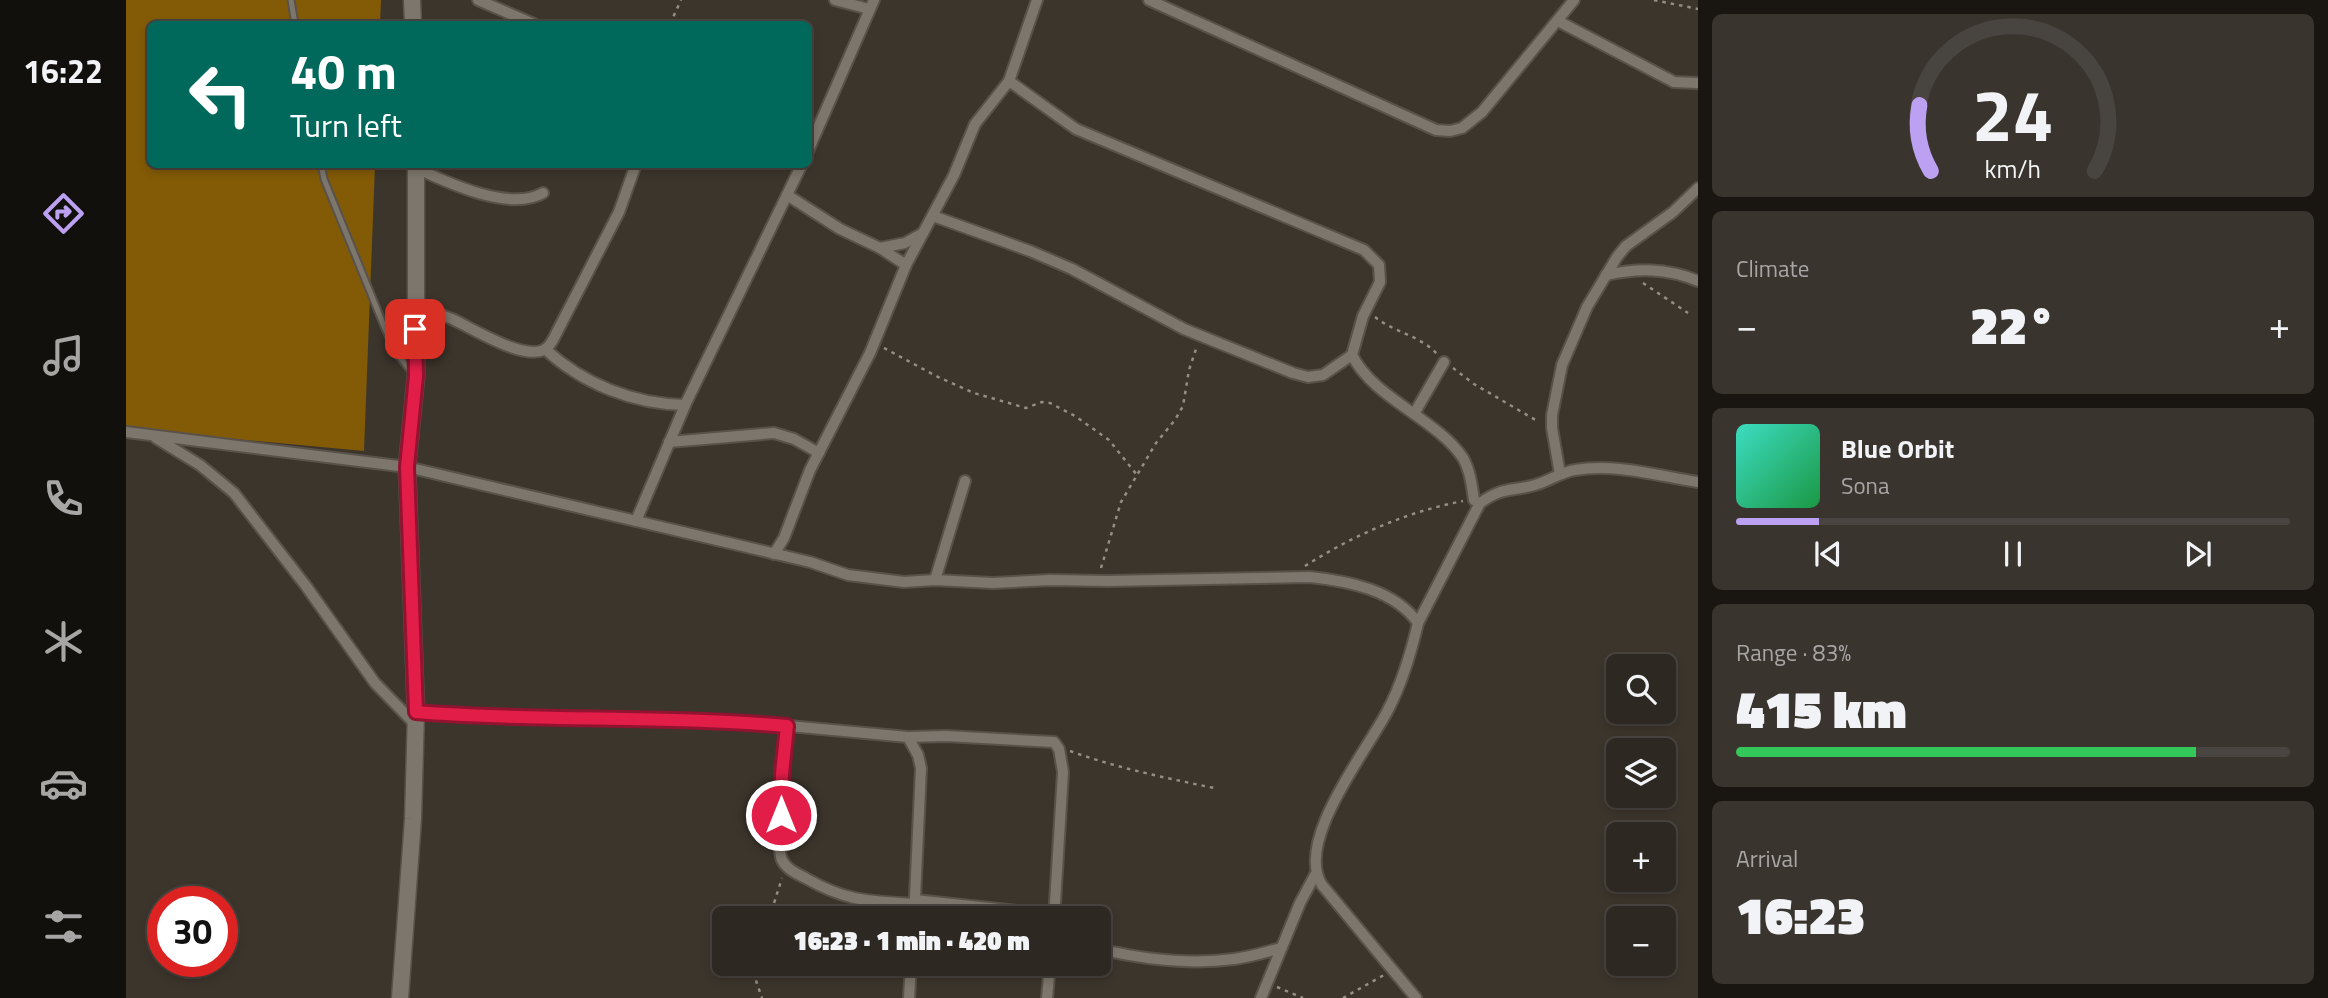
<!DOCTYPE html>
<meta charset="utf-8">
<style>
body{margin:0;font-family:"Titillium Web",sans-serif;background:#39342e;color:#f1f3f6;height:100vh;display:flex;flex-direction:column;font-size:26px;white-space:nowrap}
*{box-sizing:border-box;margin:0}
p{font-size:23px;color:#a7a6a5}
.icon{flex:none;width:38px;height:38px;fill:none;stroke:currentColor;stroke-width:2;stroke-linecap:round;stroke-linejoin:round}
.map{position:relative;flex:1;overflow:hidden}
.drawer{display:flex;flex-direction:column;gap:14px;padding:14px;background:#191612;width:630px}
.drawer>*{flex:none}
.guide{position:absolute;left:21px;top:21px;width:665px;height:147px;border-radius:10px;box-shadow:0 4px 10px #0003,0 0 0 2px #48443f;background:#00695c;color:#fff;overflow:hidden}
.buttons{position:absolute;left:1480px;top:654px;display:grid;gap:14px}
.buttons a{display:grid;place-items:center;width:70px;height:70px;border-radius:10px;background:#2d2821;box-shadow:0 4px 10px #0003,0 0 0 2px #48443f;font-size:35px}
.speed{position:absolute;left:21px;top:886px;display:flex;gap:14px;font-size:35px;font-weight:700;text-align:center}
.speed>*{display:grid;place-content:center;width:91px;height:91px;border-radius:50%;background:#2d2821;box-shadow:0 4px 10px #0003,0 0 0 2px #48443f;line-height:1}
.speed .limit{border:10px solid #d22;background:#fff;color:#111}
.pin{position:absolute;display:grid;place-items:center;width:60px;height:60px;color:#fff;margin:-30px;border-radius:14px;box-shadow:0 4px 10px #0006}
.me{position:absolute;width:77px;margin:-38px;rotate:0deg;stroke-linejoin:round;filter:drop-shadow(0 0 5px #0008)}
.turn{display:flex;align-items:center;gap:24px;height:147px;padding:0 28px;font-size:32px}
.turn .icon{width:91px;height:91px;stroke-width:2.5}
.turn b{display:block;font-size:49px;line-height:60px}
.big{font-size:52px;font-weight:800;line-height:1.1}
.drawer .widget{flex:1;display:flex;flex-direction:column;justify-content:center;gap:10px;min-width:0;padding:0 24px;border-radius:10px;background:#39342e}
.drawer .dial{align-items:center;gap:0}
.dial svg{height:182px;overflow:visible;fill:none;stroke:#48443f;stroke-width:7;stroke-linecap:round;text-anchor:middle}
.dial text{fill:#f1f3f6;stroke:none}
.song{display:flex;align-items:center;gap:21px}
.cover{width:84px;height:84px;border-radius:10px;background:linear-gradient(135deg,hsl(170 70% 55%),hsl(140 70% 35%))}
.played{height:7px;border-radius:4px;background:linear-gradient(90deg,#bca0f2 15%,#48443f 15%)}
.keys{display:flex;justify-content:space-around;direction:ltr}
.heat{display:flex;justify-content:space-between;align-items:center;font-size:38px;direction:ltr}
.charge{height:10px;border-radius:5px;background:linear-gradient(90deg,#34c759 83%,#48443f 0)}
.trip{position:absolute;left:586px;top:906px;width:399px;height:70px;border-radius:10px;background:#2d2821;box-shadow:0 4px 10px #0003,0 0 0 2px #48443f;font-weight:800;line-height:70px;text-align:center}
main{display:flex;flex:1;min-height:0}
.dock{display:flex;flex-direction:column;width:126px;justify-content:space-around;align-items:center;background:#12100d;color:#a7a6a5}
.dock .icon{width:49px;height:49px}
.dock .on{color:#bca0f2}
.dock b{font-size:32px;color:#f1f3f6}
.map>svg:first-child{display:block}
.forest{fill:#835b07}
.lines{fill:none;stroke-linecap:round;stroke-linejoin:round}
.lane-casing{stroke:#58524a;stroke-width:9}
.street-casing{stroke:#58524a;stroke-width:14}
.secondary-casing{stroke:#58524a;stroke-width:19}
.path{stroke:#938e86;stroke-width:2.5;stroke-dasharray:3.5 5;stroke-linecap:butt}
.lane{stroke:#7d766c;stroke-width:5}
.street{stroke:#7d766c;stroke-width:10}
.secondary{stroke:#7d766c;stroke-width:16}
.route-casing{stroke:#92132f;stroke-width:18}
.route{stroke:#e11d48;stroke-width:12}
</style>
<main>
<nav class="dock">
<b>16:22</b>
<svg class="icon on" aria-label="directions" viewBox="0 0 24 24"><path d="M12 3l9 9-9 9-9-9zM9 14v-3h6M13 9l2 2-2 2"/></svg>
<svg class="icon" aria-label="music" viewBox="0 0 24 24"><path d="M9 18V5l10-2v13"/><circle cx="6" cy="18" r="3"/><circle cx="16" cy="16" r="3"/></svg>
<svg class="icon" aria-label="phone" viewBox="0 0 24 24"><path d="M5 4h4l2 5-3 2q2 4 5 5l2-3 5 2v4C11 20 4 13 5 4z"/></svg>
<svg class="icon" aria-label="climate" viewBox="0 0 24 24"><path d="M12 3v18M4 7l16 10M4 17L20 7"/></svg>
<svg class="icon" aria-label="car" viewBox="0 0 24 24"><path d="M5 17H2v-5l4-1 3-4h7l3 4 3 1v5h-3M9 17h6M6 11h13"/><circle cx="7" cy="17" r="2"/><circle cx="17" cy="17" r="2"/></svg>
<svg class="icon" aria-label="filters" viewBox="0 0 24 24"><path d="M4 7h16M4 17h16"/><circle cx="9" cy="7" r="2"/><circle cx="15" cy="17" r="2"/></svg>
</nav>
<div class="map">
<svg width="1572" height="998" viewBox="0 0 1572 998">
<rect width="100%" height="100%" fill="#3c352c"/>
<path class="forest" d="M0,0h255l-1,24h-230v140l225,1 -11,286 -238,-22z"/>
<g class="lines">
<defs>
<g id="lane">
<path d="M165,0l4,24"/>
<path d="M195,164l3,15 62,152 10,22 15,18"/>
</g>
<g id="street">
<path d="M352,0l56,24"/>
<path d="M709,0l34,9"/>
<path d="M1023,0l287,130 14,1 12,-3 20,-16 92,-112"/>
<path d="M1432,21l116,61 24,1"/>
<path d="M682,151l66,-151"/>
<path d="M290,168c32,15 94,44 127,25"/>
<path d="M661,195l53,34 40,19 26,17"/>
<path d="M807,216l97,35 42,18 112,60 109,44 15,4 15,-2 29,-20 11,-39 17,-34 -1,-17 -15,-15 -288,-121 -67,-48"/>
<path d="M754,248l25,-5 18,-10"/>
<path d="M1480,275c32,-7 61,-7 92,6"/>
<path d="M289,306c12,4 25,8 37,13 20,9 70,41 92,31 7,-4 10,-12 13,-18l62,-120 17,-48"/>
<path d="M419,349c38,35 88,55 140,56"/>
<path d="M1226,355c21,43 85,64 111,103 7,12 9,28 11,42"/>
<path d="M1288,414l30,-52"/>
<path d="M0,432l281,35 403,95 38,13 56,7 31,-2 58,3 57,-3 58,1 202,-4c38,4 85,13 108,46 -7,30 -16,60 -30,87 -21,41 -94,131 -66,175l94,113"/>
<path d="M30,438l44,27 34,28 72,93 69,97 41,42"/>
<path d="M543,442l105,-9 20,6 25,14"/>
<path d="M1434,474l-8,-46v-13l10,-50 25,-58 30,-50 9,-11 47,-34 25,-24"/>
<path d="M510,521l50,-118 116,-239"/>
<path d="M648,554l10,-16 26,-68 60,-117 36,-88 48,-90 21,-51 34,-43 28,-81"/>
<path d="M809,580l30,-99"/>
<path d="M1292,623l62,-120c24,-17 30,-11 55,-18 14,-4 26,-13 40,-15 40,-7 84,6 123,12"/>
<path d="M290,712l147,7 86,-1 87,3 172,16 38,-1 108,6 5,7 4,23 -9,147"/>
<path d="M661,726c-3,21 -12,119 -5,134 5,10 16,14 25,19 41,23 63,22 108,25"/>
<path d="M782,737l10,18 3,13 -7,151"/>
<path d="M789,900l140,15"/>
<path d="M973,949c43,10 91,16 135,10 16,-2 32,-7 47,-11"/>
<path d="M783,998l2,-34"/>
<path d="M921,998l3,-34"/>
<path d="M1135,998l39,-95 15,-28"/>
</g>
<g id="secondary">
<path d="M286,0l1,24"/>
<path d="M274,998l13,-179 3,-107 -9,-245 9,-91v-212"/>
</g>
</defs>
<use href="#lane" class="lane-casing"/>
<use href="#street" class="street-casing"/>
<use href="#secondary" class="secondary-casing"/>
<g class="path">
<path d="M1528,0l44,9"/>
<path d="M544,24l11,-24"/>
<path d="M1517,283l45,30"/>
<path d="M1249,317c20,16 45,18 63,38"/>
<path d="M758,348l54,29 36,16 52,15 16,-6 8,1 25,13 34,24 28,35"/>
<path d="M1327,368l21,16 65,38"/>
<path d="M1179,566c49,-31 101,-54 158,-65"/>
<path d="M975,568l20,-66 35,-59 19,-23 8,-14 6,-36 8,-24"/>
<path d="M944,751c47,17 96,27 144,37"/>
<path d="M643,919l13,-41"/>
<path d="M628,964l-1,8 9,26"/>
<path d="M1151,987l26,11"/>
<path d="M1217,998l41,-23"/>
</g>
<use href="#lane" class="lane"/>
<use href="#street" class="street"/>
<use href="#secondary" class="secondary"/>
</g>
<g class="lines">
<defs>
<path id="route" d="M289,329l1,47 -9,91 9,245c124,10 247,3 371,14l-5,48 -1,41"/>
</defs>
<use href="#route" class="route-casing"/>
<use href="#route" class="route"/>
</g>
</svg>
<div class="buttons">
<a><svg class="icon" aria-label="search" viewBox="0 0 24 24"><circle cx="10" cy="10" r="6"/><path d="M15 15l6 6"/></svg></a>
<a><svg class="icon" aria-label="layers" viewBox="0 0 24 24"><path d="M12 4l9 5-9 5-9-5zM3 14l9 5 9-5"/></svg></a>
<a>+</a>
<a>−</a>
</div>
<div class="speed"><div class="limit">30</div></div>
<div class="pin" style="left:289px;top:329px;background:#d93025"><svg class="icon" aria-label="arrive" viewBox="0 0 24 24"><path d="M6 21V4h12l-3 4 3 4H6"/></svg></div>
<svg class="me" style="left:655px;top:815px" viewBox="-20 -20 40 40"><circle r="17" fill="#e11d48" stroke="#fff" stroke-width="3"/><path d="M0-11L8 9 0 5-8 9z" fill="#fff"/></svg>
<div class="trip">16:23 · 1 min · 420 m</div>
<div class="guide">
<div class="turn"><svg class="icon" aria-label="left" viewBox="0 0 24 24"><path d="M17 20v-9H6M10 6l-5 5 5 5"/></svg><div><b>40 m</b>Turn left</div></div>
</div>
</div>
<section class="drawer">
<div class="widget dial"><svg viewBox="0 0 100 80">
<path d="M14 69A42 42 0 1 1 86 69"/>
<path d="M14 69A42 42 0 0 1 9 40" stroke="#bca0f2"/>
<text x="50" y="56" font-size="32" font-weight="700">24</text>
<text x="50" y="72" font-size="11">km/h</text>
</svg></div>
<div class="widget"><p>Climate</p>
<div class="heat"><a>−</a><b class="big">22°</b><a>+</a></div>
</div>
<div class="widget">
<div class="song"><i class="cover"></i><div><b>Blue Orbit</b><p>Sona</p></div></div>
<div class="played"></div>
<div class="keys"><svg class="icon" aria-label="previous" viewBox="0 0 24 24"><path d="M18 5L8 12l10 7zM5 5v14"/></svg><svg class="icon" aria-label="pause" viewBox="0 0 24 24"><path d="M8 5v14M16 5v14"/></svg><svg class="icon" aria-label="next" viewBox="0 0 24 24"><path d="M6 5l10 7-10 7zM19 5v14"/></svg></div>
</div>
<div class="widget"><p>Range · 83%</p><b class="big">415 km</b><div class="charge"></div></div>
<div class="widget"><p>Arrival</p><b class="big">16:23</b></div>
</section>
</main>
